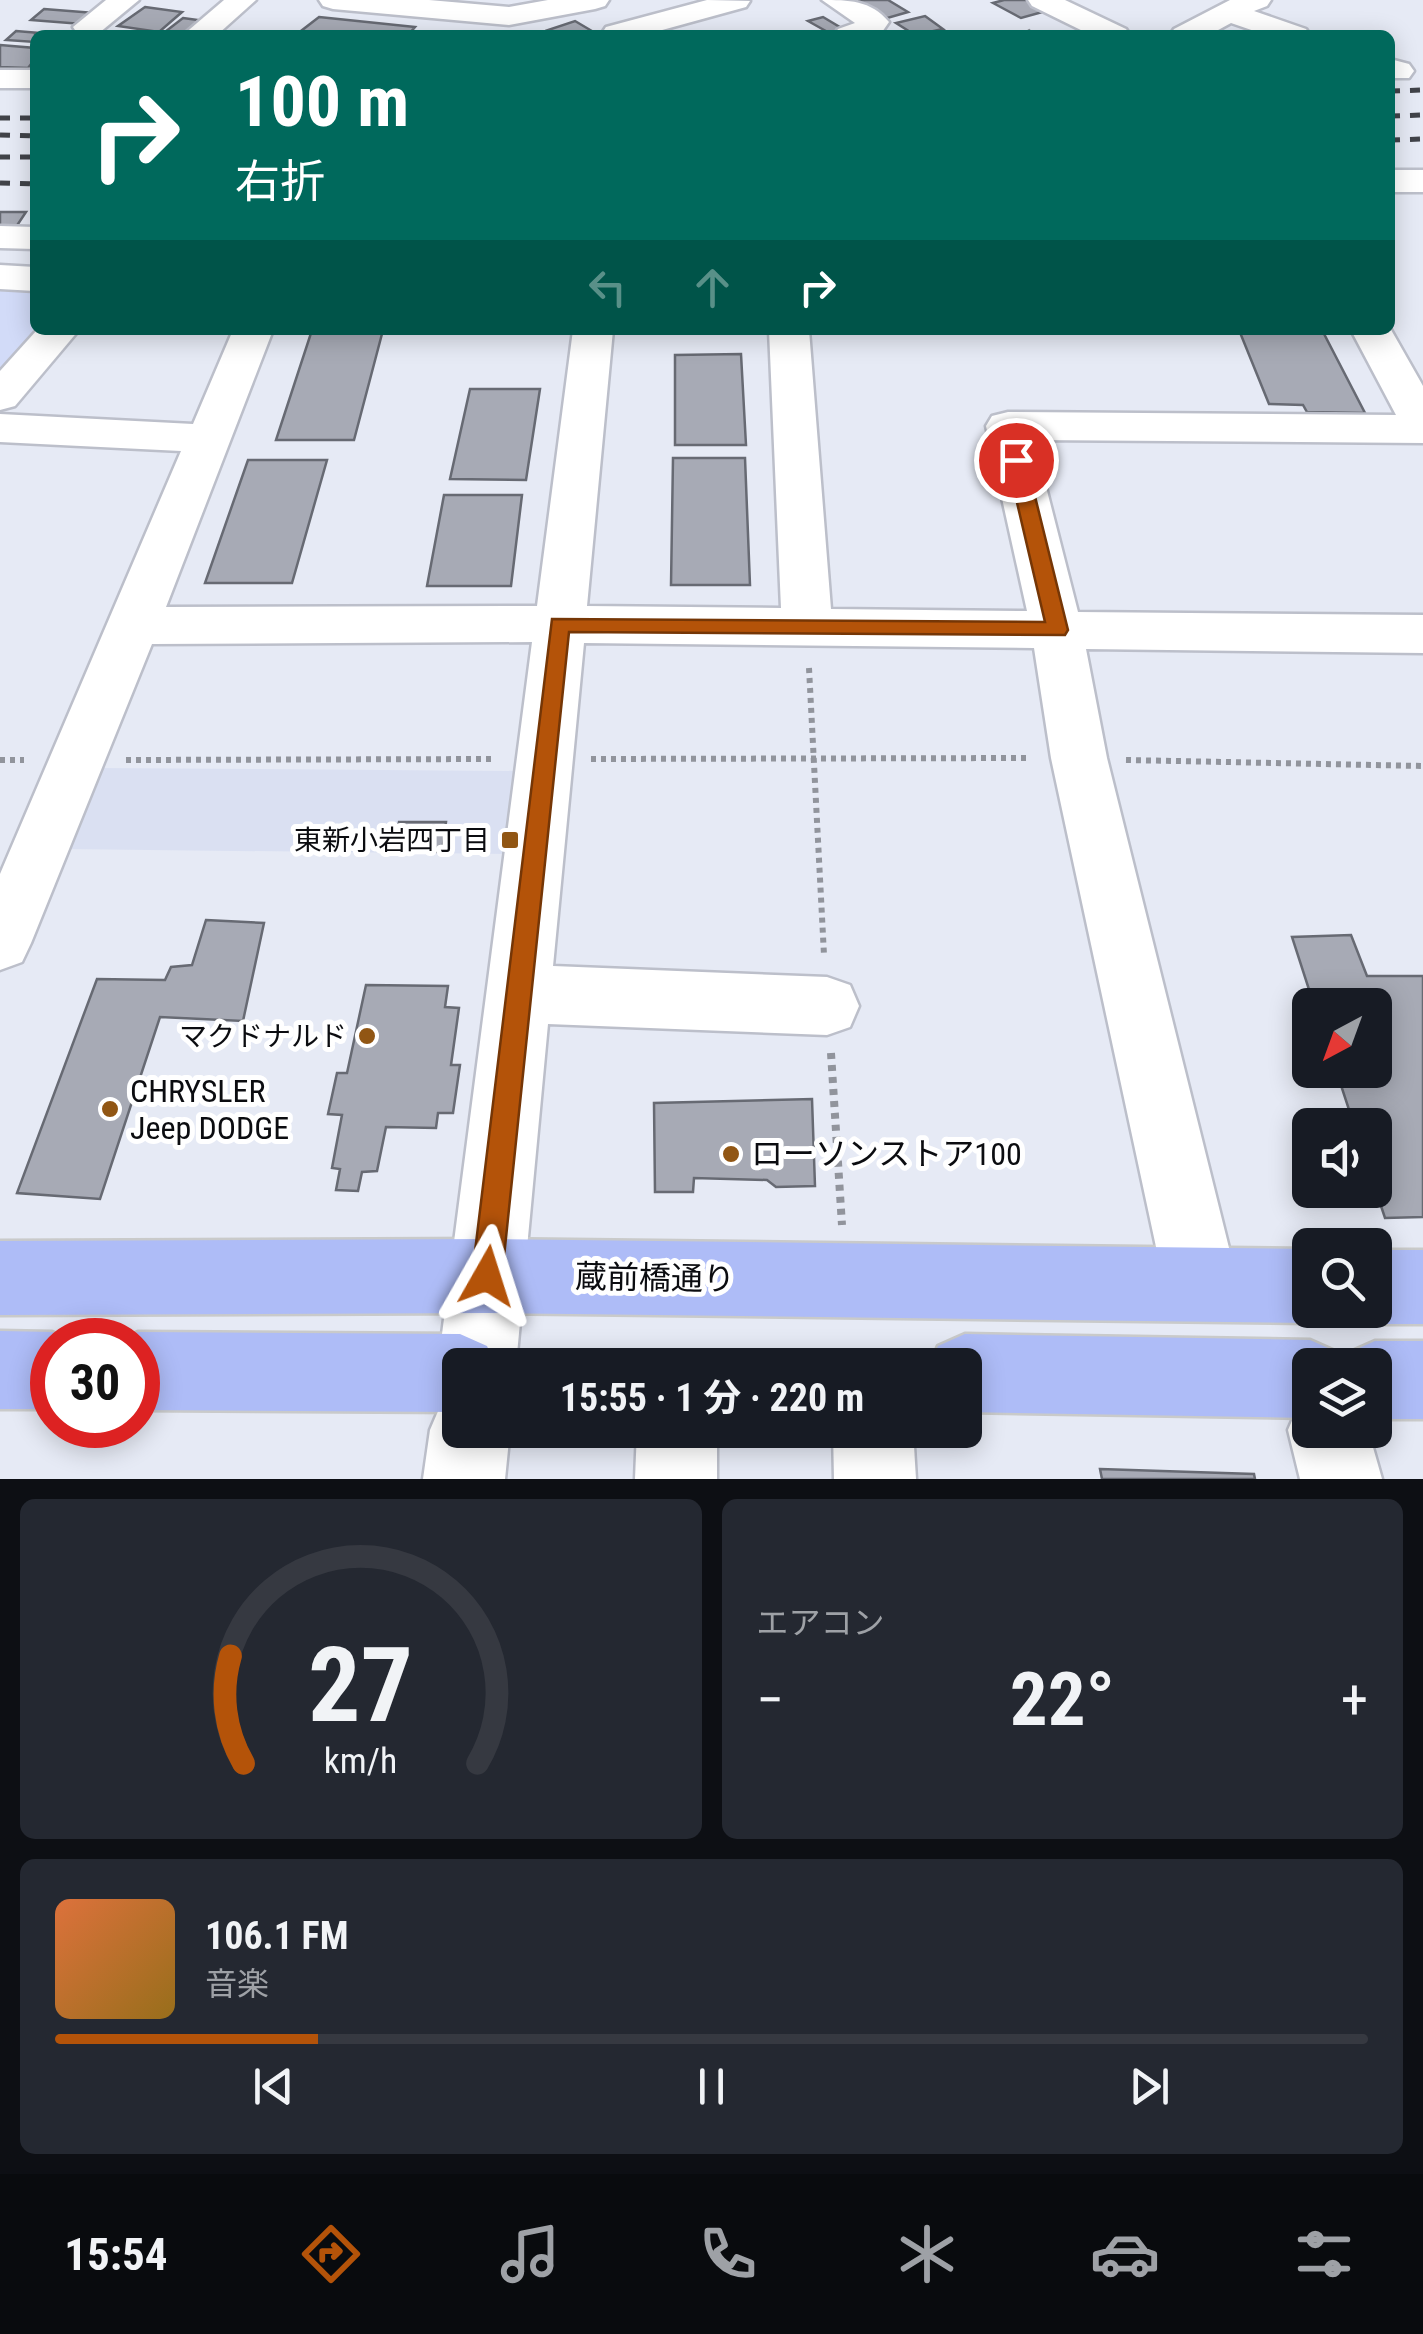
<!DOCTYPE html>
<html lang="ja">
<meta charset="utf-8">
<style>
body{margin:0;font-family:"Roboto Condensed","Noto Sans JP",sans-serif;background:#242831;color:#f1f3f6;height:100vh;display:flex;flex-direction:column;font-size:38px;white-space:nowrap}
*{box-sizing:border-box;margin:0}
p{font-size:32px;color:#9ea1a6}
.icon{flex:none;width:55px;height:55px;fill:none;stroke:currentColor;stroke-width:2;stroke-linecap:round;stroke-linejoin:round}
.map{position:relative;height:1479px;overflow:hidden}
.panel{display:flex;flex-direction:column;gap:20px;padding:20px;background:#0d0f14;flex:1}
.panel>*{flex:none}
.guide{position:absolute;left:30px;top:30px;width:1365px;height:305px;border-radius:15px;box-shadow:0 5px 25px #0003;background:#00695c;color:#fff;overflow:hidden}
.needle{width:65px;rotate:221deg}
.fabs{position:absolute;left:1292px;top:988px;display:grid;gap:20px}
.fabs a{display:grid;place-items:center;width:100px;height:100px;border-radius:15px;background:#171b24;box-shadow:0 5px 25px #0003;font-size:50px}
.speed{position:absolute;left:30px;top:1318px;display:flex;gap:20px;font-size:50px;font-weight:700;text-align:center}
.speed>*{display:grid;place-content:center;width:130px;height:130px;border-radius:50%;background:#171b24;box-shadow:0 5px 25px #0003;line-height:1}
.speed .limit{border:15px solid #d22;background:#fff;color:#111}
.pin{position:absolute;display:grid;place-items:center;width:85px;height:85px;color:#fff;margin:-42px;border:5px solid #fff;border-radius:50%;box-shadow:0 2px 10px #0007}
.me{position:absolute;width:110px;margin:-55px;rotate:6deg;stroke-linejoin:round;filter:drop-shadow(0 0 8px #0008)}
.turn{display:flex;align-items:center;gap:35px;height:210px;padding:0 40px;font-size:45px}
.turn .icon{width:130px;height:130px;stroke-width:2.5}
.turn b{display:block;font-size:70px;line-height:85px}
.lanes{display:flex;align-items:center;height:95px;padding:0 40px;background:#0003;justify-content:center;gap:50px;direction:ltr}
.lanes .off{opacity:.35}
.big{font-size:75px;font-weight:700;line-height:1.1}
.panel .widget{flex:1;display:flex;flex-direction:column;justify-content:center;gap:15px;min-width:0;padding:0 35px;border-radius:15px;background:#242831}
.panel .dial{align-items:center;gap:0}
.dial svg{height:260px;overflow:visible;fill:none;stroke:#363941;stroke-width:7;stroke-linecap:round;text-anchor:middle}
.dial text{fill:#f1f3f6;stroke:none}
.song{display:flex;align-items:center;gap:30px}
.cover{width:120px;height:120px;border-radius:15px;background:linear-gradient(135deg,hsl(20 70% 55%),hsl(40 70% 35%))}
.played{height:10px;border-radius:5px;background:linear-gradient(90deg,#b45309 20%,#363941 20%)}
.keys{display:flex;justify-content:space-around;direction:ltr}
.heat{display:flex;justify-content:space-between;align-items:center;font-size:55px;direction:ltr}
.panel .tiles{flex:1;display:grid;gap:20px;grid-template-columns:1fr 1fr}
.widget:last-child{grid-column:span 2}
.trip{position:absolute;left:442px;top:1348px;width:540px;height:100px;border-radius:15px;background:#171b24;box-shadow:0 5px 25px #0003;font-weight:700;line-height:100px;text-align:center}
.dock{display:flex;height:160px;justify-content:space-around;align-items:center;background:#090b0e;color:#9ea1a6}
.dock .icon{width:70px;height:70px}
.dock .on{color:#b45309}
.dock b{font-size:45px;color:#f1f3f6}
.map>svg:first-child{display:block}
.built{fill:#dae0f2}
.green{fill:#d2dbf8}
.building{fill:#a7aab5;stroke:#676a73;stroke-width:2.5}
.lines{fill:none;stroke-linecap:round;stroke-linejoin:round}
.minor-casing{stroke:#bcbfca;stroke-width:5}
.major-casing{stroke:#c9caca;stroke-width:5}
.path-far2{stroke:#91949c;stroke-width:4;stroke-dasharray:2.5 2.5;stroke-linecap:butt}
.path-far1{stroke:#91949c;stroke-width:6;stroke-dasharray:5 5;stroke-linecap:butt}
.path{stroke:#91949c;stroke-width:8;stroke-dasharray:6 6;stroke-linecap:butt}
.minor{fill:#fff;fill-rule:evenodd}
.major{fill:#aebcf7;fill-rule:evenodd}
.rail{stroke:#414349;stroke-width:5;stroke-dasharray:10 10;stroke-linecap:butt}
.route{fill:#b45309;stroke:#753606;stroke-width:2.5}
.poi-dot{fill:#915614;stroke:#fff;stroke-width:4}
.labels{text-anchor:middle;stroke-width:10;stroke-linejoin:round;paint-order:stroke}
.poi-label{font-size:28px;fill:#0b0c10;stroke:#fff;text-anchor:end}
.near-poi-label{font-size:32px;fill:#0b0c10;stroke:#fff;text-anchor:start}
.near-street-label{font-size:32px;fill:#0b0c10;stroke:#fff}
</style>
<div class="map">
<svg width="1423" height="1479" viewBox="0 0 1423 1479">
<rect width="100%" height="100%" fill="#e6eaf5"/>
<path class="built" d="M96,768l430,3 -13,83 -450,-5z"/>
<path class="green" d="M0,283l35,2v45h15l-50,56z"/>
<g class="building">
<path d="M850,0h38l20,12 -24,7z"/>
<path d="M1004,0h25l17,11 -25,7 -28,-15z"/>
<path d="M145,7l37,5 -23,20 -41,-6z"/>
<path d="M44,9l51,4 -13,11 -51,-4z"/>
<path d="M925,16l18,13 -28,6 -19,-12z"/>
<path d="M319,17l96,10 -7,8 -107,-4z"/>
<path d="M823,17l25,15 -15,3 -25,-14z"/>
<path d="M183,18l22,3 -21,14h-23z"/>
<path d="M575,21l22,13 -40,1 -9,-5z"/>
<path d="M16,31l48,4h-29v7l-29,-2z"/>
<path d="M0,45l35,3v11l-7,9 -28,-1z"/>
<path d="M0,212h26l-12,18h-14z"/>
<path d="M312,330h71l-29,110h-78z"/>
<path d="M1239,330h83l43,83 -58,-1 -4,-7 -34,-1z"/>
<path d="M741,354l5,91h-71v-90z"/>
<path d="M470,389h70l-14,91 -76,-1z"/>
<path d="M673,458h72l5,127h-79z"/>
<path d="M248,460h79l-35,123h-87z"/>
<path d="M444,495h78l-11,91h-84z"/>
<path d="M399,822h47l-4,30 -49,-1z"/>
<path d="M206,920l58,3 -21,98 -83,-4 -60,182 -83,-6 80,-214 68,1 6,-13 21,-2z"/>
<path d="M1351,935l16,41h56v241l-38,1 -10,-30v-63h-21l-18,-55h39v-65h-61l-22,-68z"/>
<path d="M366,985l82,1 -3,21 14,1 -8,57h9l-7,48h-15l-2,15 -50,-1 -9,44 -15,1 -4,19 -22,-1 4,-21 -8,-1 10,-53 -14,-1 9,-41h10z"/>
<path d="M812,1099l3,87 -39,1 -9,-7 -73,-2 -1,14h-38l-1,-89z"/>
<path d="M1100,1469l154,5 1,5h-153z"/>
</g>
<g class="lines">
<defs>
<g id="minor">
<path d="M106,0h33l-40,33h-22l-4,-6z"/>
<path d="M224,0h32l-39,35h-34z"/>
<path d="M319,0h110l80,7 39,-7h61l-4,6 -10,3 -86,16 -176,-16 -10,-3z"/>
<path d="M707,0l43,1 -4,6 -102,28 -42,-2 4,-6z"/>
<path d="M822,0c26,0 49,0 67,22l-9,13h-46l4,-6 17,-6z"/>
<path d="M1028,0h37l61,29 4,6h-39l-59,-29z"/>
<path d="M1230,0h41l-4,6 -13,5 52,18 4,6h-44l-35,-12 -22,12h-39l4,-6z"/>
<path d="M1390,59l19,5 5,7 -5,7h-19z"/>
<rect x="0" y="70" width="35" height="18"/>
<rect x="1390" y="170" width="33" height="22"/>
<path d="M0,226l35,1v22l-35,-1z"/>
<path d="M0,265l35,2v24l-35,-2z"/>
<path d="M1390,328l33,58v57l-389,-3 44,172 345,3v38l-337,-4 21,109 131,526 -11,26 -26,11 -26,-11 -11,-26 -113,-526 -17,-110 -450,-5 -31,323 274,11 23,8 9,21 -9,21 -23,8 -279,-11 -32,341h-56v65h50l-5,49h-82l7,-49 12,-28 15,-7 -7,-3 -12,-27 94,-723 -380,2 -121,299 -9,19 -22,8v-96l181,-423 -181,-9v-28l193,10 40,-94h40l-107,277 371,-1 36,-276h40l-26,276 194,2 -12,-278h40l22,279 196,2 -41,-185 6,-10 16,-4 388,3 -45,-85z"/>
<path d="M37,330h42l-64,76 -15,4v-39z"/>
<path d="M1310,1398v32h58l14,49h-82l-12,-49 12,-28z"/>
<path d="M637,1430h80v49h-82z"/>
<path d="M833,1430h80l3,49h-82z"/>
</g>
<g id="major">
<path d="M487,1239l823,10v61h27l-27,13 -823,-10 -487,2v-74z"/>
<path d="M1375,1250h48v74h-48l-26,-11 -2,-3h28z"/>
<path d="M0,1331l52,1 18,8h-18v69h-52z"/>
<path d="M138,1332l322,2 27,12 8,19h-35v47l-322,-2v-70h-18z"/>
<path d="M965,1334l345,6 27,12 6,12 5,-11 27,-12h48v78h-48v-54h-65v53l-345,-6v-47h-35l8,-19z"/>
</g>
</defs>
<use href="#minor" class="minor-casing"/>
<use href="#major" class="major-casing"/>
<path class="path-far2" d="M1019,35l13,-5"/>
<g class="path-far1">
<path d="M809,668l15,287"/>
<path d="M591,759l438,-1"/>
<path d="M0,760h24"/>
<path d="M126,760l368,-1"/>
<path d="M1126,760l297,6"/>
</g>
<path class="path" d="M831,1053l11,172"/>
<use href="#minor" class="minor"/>
<use href="#major" class="major"/>
<g class="rail">
<path d="M1390,91l33,-1"/>
<path d="M1390,116l33,-1"/>
<path d="M0,118h35"/>
<path d="M0,135l35,1"/>
<path d="M1390,140l33,-1"/>
<path d="M0,157h35"/>
<path d="M0,183l35,1"/>
</g>
</g>
<path class="route" d="M1016,454l10,6 42,170 -3,5 -496,-3 -67,644 -4,11 -11,4 -11,-4 -4,-11 80,-657 493,3 -38,-162z"/>
<g class="poi-dot">
<rect x="500" y="830" width="20" height="20" rx="5"/>
<circle cx="367" cy="1036" r="10"/>
<circle cx="110" cy="1109" r="10"/>
<circle cx="731" cy="1154" r="10"/>
</g>
<g class="labels">
<g class="poi-label">
<text x="490" y="850">東新小岩四丁目</text>
<text x="347" y="1046">マクドナルド</text>
</g>
<g class="near-poi-label">
<text x="130" y="1102">CHRYSLER<tspan x="130" dy="37">Jeep DODGE</tspan></text>
<text x="751" y="1165">ローソンストア100</text>
</g>
<g class="near-street-label">
<text transform="translate(655 1278) rotate(1)" y="11">蔵前橋通り</text>
</g>
</g>
</svg>
<div class="fabs">
<a><svg class="needle" viewBox="-14 -14 28 28"><path d="M0-13l5 13h-10z" fill="#e53935"/><path d="M0 13l5-13h-10z" fill="#9ea1a6"/></svg></a>
<a><svg class="icon" aria-label="sound" viewBox="0 0 24 24"><path d="M4 9h4l5-4v14l-5-4H4zM17 9q2 3 0 6"/></svg></a>
<a><svg class="icon" aria-label="search" viewBox="0 0 24 24"><circle cx="10" cy="10" r="6"/><path d="M15 15l6 6"/></svg></a>
<a><svg class="icon" aria-label="layers" viewBox="0 0 24 24"><path d="M12 4l9 5-9 5-9-5zM3 14l9 5 9-5"/></svg></a>
</div>
<div class="speed"><div class="limit">30</div></div>
<div class="pin" style="left:1016px;top:460px;background:#d93025"><svg class="icon" aria-label="arrive" viewBox="0 0 24 24"><path d="M6 21V4h12l-3 4 3 4H6"/></svg></div>
<svg class="me" style="left:487px;top:1276px" viewBox="-20 -20 40 40"><path d="M0-17L14 15 0 8-14 15z" fill="#b45309" stroke="#fff" stroke-width="4"/></svg>
<div class="trip">15:55 · 1 分 · 220 m</div>
<div class="guide">
<div class="turn"><svg class="icon" aria-label="right" viewBox="0 0 24 24"><path d="M7 20v-9h11M14 6l5 5-5 5"/></svg><div><b>100 m</b>右折</div></div>
<div class="lanes"><svg class="icon off" aria-label="left" viewBox="0 0 24 24"><path d="M17 20v-9H6M10 6l-5 5 5 5"/></svg><svg class="icon off" aria-label="ahead" viewBox="0 0 24 24"><path d="M12 20V5M6 11l6-6 6 6"/></svg><svg class="icon" aria-label="right" viewBox="0 0 24 24"><path d="M7 20v-9h11M14 6l5 5-5 5"/></svg></div>
</div>
</div>
<section class="panel">
<div class="tiles">
<div class="widget dial"><svg viewBox="0 0 100 80">
<path d="M14 69A42 42 0 1 1 86 69"/>
<path d="M14 69A42 42 0 0 1 10 36" stroke="#b45309"/>
<text x="50" y="56" font-size="32" font-weight="700">27</text>
<text x="50" y="72" font-size="11">km/h</text>
</svg></div>
<div class="widget"><p>エアコン</p>
<div class="heat"><a>−</a><b class="big">22°</b><a>+</a></div>
</div>
<div class="widget">
<div class="song"><i class="cover"></i><div><b>106.1 FM</b><p>音楽</p></div></div>
<div class="played"></div>
<div class="keys"><svg class="icon" aria-label="previous" viewBox="0 0 24 24"><path d="M18 5L8 12l10 7zM5 5v14"/></svg><svg class="icon" aria-label="pause" viewBox="0 0 24 24"><path d="M8 5v14M16 5v14"/></svg><svg class="icon" aria-label="next" viewBox="0 0 24 24"><path d="M6 5l10 7-10 7zM19 5v14"/></svg></div>
</div>
</div>
</section>
<nav class="dock">
<b>15:54</b>
<svg class="icon on" aria-label="directions" viewBox="0 0 24 24"><path d="M12 3l9 9-9 9-9-9zM9 14v-3h6M13 9l2 2-2 2"/></svg>
<svg class="icon" aria-label="music" viewBox="0 0 24 24"><path d="M9 18V5l10-2v13"/><circle cx="6" cy="18" r="3"/><circle cx="16" cy="16" r="3"/></svg>
<svg class="icon" aria-label="phone" viewBox="0 0 24 24"><path d="M5 4h4l2 5-3 2q2 4 5 5l2-3 5 2v4C11 20 4 13 5 4z"/></svg>
<svg class="icon" aria-label="climate" viewBox="0 0 24 24"><path d="M12 3v18M4 7l16 10M4 17L20 7"/></svg>
<svg class="icon" aria-label="car" viewBox="0 0 24 24"><path d="M5 17H2v-5l4-1 3-4h7l3 4 3 1v5h-3M9 17h6M6 11h13"/><circle cx="7" cy="17" r="2"/><circle cx="17" cy="17" r="2"/></svg>
<svg class="icon" aria-label="filters" viewBox="0 0 24 24"><path d="M4 7h16M4 17h16"/><circle cx="9" cy="7" r="2"/><circle cx="15" cy="17" r="2"/></svg>
</nav>
